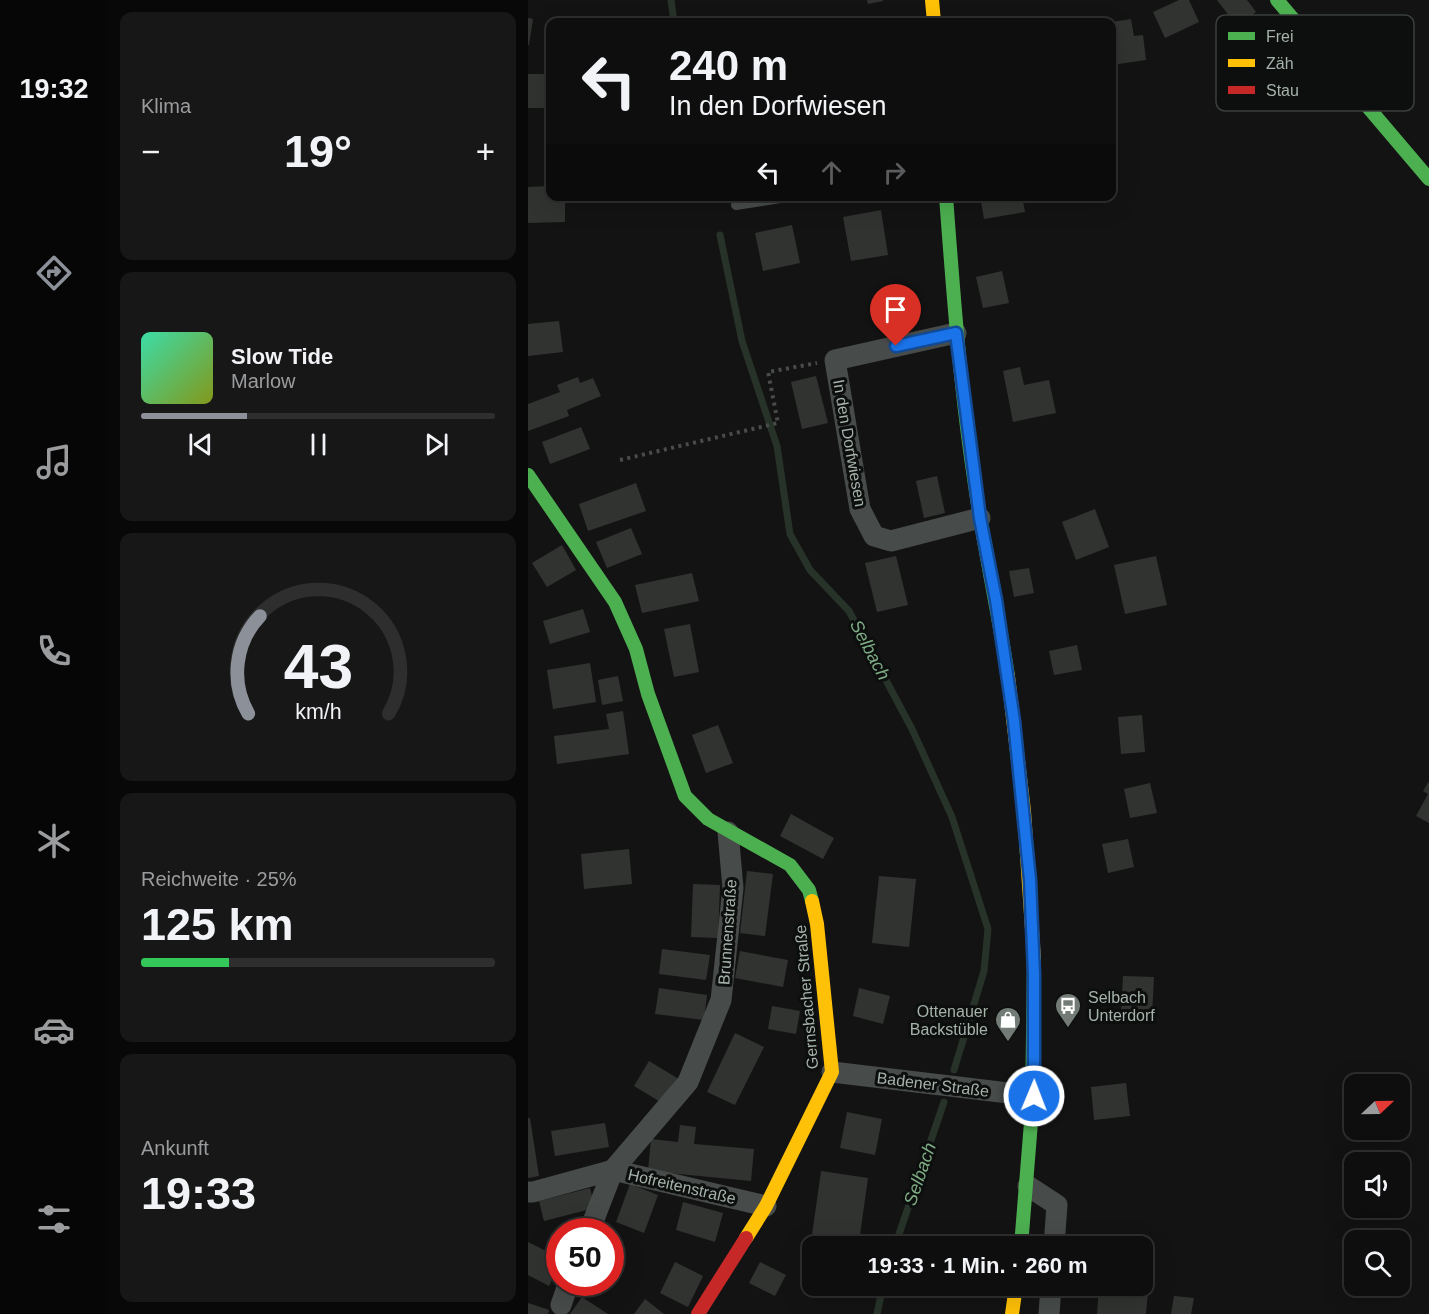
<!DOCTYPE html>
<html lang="de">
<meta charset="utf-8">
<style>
body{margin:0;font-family:Arial,sans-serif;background:#171717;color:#f1f3f6;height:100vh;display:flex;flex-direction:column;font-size:22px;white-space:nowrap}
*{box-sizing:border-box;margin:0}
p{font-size:20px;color:#9b9c9e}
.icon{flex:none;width:33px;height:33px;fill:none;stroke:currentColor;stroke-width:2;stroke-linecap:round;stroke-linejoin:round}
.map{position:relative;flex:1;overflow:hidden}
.panel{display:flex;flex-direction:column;gap:12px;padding:12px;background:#080808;width:420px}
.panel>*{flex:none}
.hud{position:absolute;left:18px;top:18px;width:570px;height:183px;border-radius:12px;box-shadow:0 6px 24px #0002,0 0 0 2px #2e2e2e;background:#0e0e0e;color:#f1f3f6;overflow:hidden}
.needle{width:39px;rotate:68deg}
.fabs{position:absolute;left:816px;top:1074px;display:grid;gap:12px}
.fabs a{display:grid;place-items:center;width:66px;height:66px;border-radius:12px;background:#0e0e0e;box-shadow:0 6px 24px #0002,0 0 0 2px #2e2e2e;font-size:30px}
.speed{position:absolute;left:18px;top:1218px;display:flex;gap:12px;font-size:30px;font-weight:700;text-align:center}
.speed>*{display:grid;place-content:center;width:78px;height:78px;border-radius:50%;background:#0e0e0e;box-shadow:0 6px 24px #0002,0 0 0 2px #2e2e2e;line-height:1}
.speed .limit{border:9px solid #d22;background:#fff;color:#111}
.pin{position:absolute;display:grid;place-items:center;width:51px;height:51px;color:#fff;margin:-62px -26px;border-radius:50% 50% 50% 0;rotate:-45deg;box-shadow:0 0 6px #0007}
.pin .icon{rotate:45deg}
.me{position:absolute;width:66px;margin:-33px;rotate:1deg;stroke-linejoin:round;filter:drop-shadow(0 0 4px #0008)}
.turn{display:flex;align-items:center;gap:21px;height:126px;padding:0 24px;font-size:27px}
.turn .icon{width:78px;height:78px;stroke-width:2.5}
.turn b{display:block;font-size:42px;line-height:51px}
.lanes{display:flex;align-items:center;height:57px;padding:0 24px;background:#0003;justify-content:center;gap:30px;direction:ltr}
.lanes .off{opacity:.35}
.big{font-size:45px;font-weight:700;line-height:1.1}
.panel .tile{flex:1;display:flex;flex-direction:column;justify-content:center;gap:9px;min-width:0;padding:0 21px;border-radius:12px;background:#171717}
.panel .dial{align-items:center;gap:0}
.dial svg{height:156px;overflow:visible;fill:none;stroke:#2e2e2e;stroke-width:7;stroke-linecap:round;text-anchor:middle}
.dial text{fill:#f1f3f6;stroke:none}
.song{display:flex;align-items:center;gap:18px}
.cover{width:72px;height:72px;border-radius:9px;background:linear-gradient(135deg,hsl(160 70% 55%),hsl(70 70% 35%))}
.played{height:6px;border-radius:3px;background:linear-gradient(90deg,#8c9099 30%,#2e2e2e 30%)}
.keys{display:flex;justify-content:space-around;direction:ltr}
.heat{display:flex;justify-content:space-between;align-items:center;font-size:33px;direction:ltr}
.charge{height:9px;border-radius:4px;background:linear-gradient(90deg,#34c759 25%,#2e2e2e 0)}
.trip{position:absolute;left:274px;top:1236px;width:351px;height:60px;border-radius:12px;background:#0e0e0e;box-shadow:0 6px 24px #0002,0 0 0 2px #2e2e2e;font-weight:700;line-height:60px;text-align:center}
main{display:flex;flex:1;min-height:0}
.tabs{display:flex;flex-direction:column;width:108px;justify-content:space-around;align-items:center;background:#060606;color:#9b9c9e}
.tabs .icon{width:42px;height:42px}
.tabs .selected{color:#8c9099}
.tabs b{font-size:27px;color:#f1f3f6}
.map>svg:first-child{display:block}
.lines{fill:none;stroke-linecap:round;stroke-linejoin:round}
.stream{stroke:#273329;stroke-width:7}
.building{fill:#313331}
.path{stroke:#494d4a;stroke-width:4;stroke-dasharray:3 4.5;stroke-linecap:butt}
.lane{stroke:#474b49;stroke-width:10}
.street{stroke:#474b49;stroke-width:21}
.fast{stroke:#4caf50;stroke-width:14}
.slow{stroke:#ffc107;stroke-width:14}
.jam{stroke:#c62828;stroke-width:14}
.route-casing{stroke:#114b97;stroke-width:15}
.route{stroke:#1a73e8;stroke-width:10}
.labels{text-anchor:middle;stroke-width:6;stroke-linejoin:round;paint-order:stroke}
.street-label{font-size:16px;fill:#a5b3aa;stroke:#0d0e0e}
.poi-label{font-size:16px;fill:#a5b3aa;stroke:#0d0e0e;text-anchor:start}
.water-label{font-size:18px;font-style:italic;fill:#7eac84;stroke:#0d0e0e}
.key{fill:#0d0e0e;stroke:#3b403d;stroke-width:1.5}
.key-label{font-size:16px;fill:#a5b3aa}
</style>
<main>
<nav class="tabs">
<b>19:32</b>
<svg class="icon selected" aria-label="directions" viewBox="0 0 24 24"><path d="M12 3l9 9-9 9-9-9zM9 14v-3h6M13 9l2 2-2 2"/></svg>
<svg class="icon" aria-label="music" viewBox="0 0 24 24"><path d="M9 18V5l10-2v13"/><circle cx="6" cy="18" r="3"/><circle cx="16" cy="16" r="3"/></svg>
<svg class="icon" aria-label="phone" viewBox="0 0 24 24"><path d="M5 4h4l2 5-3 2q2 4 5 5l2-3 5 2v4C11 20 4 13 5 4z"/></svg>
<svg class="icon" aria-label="climate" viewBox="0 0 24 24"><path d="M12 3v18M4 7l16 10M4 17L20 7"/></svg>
<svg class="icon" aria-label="car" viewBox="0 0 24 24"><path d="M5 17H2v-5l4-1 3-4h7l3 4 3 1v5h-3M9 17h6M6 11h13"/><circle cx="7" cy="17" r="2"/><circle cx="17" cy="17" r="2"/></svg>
<svg class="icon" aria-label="filters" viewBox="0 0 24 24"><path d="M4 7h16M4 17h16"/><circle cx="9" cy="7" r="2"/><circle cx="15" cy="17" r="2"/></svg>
</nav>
<section class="panel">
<div class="tile"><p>Klima</p>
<div class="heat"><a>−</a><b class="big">19°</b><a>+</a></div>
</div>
<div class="tile">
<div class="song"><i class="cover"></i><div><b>Slow Tide</b><p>Marlow</p></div></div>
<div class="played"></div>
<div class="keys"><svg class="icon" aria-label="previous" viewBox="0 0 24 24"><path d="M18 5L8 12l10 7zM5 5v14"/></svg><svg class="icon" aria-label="pause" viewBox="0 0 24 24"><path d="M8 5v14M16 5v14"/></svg><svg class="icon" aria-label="next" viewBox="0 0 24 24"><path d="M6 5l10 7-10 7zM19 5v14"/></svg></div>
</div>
<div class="tile dial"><svg viewBox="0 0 100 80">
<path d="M14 69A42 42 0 1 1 86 69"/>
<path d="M14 69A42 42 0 0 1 20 19" stroke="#8c9099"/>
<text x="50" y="56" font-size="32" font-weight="700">43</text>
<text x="50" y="72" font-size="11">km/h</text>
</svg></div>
<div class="tile"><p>Reichweite · 25%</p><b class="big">125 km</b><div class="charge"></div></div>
<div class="tile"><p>Ankunft</p><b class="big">19:33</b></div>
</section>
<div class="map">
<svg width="901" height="1314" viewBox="0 0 901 1314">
<rect width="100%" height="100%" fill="#131313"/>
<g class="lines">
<g class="stream">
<path d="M143,0l3,22"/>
<path d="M192,235l22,106 35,105 13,88 20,36 39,41 63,118 40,88 36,112 -4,42 -30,99"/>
<path d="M367,1246l49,-144"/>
<path d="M349,1314l6,-28"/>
</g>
</g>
<g class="building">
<path d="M339,0h16v1l-15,3z"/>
<path d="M651,0h10l10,22 -34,16 -12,-26z"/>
<path d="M689,0h30l9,12 -19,14z"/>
<path d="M0,18l5,1 -4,26h-1z"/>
<path d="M603,19l3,17 9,-1 3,25 -34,5v-43z"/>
<rect x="0" y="74" width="22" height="34"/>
<path d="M22,186v10h15v26l-37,1v-36z"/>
<path d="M452,196h42l3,16 -41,7z"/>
<path d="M353,210l7,45 -37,6 -8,-44z"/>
<path d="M264,225l8,38 -37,8 -8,-38z"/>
<path d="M474,271l7,32 -26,5 -7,-31z"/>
<path d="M31,321l4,31 -35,4v-32z"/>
<path d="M492,367l4,18 25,-5 7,33 -43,9 -10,-51z"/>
<path d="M288,376l12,47 -26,6 -11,-47z"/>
<path d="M50,377l2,6 13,-5 8,18 -34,14 2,6 -41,15v-27l32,-12 -3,-7z"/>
<path d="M53,427l9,22 -40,15 -8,-22z"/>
<path d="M409,476l8,37 -21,5 -8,-37z"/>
<path d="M108,483l10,28 -58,20 -9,-27z"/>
<path d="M567,509l14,38 -33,13 -14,-38z"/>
<path d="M103,528l11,26 -35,14 -11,-26z"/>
<path d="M34,545l14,25 -29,17 -15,-24z"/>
<path d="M368,556l12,49 -31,7 -12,-49z"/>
<path d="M628,556l11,49 -42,9 -11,-49z"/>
<path d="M501,568l5,25 -20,4 -5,-26z"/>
<path d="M164,573l7,28 -57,12 -7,-28z"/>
<path d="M55,609l7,23 -40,12 -7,-23z"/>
<path d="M162,624l9,48 -25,5 -10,-48z"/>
<path d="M549,645l5,25 -28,5 -5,-24z"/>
<path d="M62,663l6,39 -43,7 -6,-39z"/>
<path d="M90,676l5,25 -21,4 -4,-25z"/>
<path d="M95,711l6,43 -72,10 -3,-28 55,-7 -3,-15z"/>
<path d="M614,715l3,37 -24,2 -3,-37z"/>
<path d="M190,725l15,38 -27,10 -14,-38z"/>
<path d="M901,781v42l-13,-7 12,-22 -5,-3z"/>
<path d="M622,783l7,30 -27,5 -6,-29z"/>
<path d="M263,814l43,24 -11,21 -43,-23z"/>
<path d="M600,839l6,28 -26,6 -6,-29z"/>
<path d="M101,849l3,35 -48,5 -3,-35z"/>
<path d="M219,871l26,3 -8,62 -25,-3z"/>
<path d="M351,876l37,3 -7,68 -37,-4z"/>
<path d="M165,884l27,1 -2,53 -27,-1z"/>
<path d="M134,949l48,6 -4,25 -47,-6z"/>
<path d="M212,951l48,9 -5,27 -48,-9z"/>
<path d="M595,976l31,1 -2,39 -31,-2z"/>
<path d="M131,988l48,7 -3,25 -49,-6z"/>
<path d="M331,988l31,8 -7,28 -30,-8z"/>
<path d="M244,1006l28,5 -4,23 -28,-5z"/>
<path d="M207,1033l29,14 -29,58 -28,-13z"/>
<path d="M121,1061l28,17 -15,25 -28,-17z"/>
<path d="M598,1083l4,33 -36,4 -3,-33z"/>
<path d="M319,1112l35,7 -7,36 -35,-7z"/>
<path d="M0,1118h2l9,58 -11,2z"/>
<path d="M77,1123l4,24 -54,9 -4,-25z"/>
<path d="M152,1125l16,2 -2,17 60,5 -3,32 -103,-10 3,-32 27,3z"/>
<path d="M293,1171l47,7 -9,64 -47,-7z"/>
<path d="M102,1184l28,11 -14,38 -28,-11z"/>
<path d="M62,1188l5,20 -51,13 -5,-20z"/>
<path d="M155,1202l40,11 -8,29 -39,-12z"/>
<path d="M0,1242l32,16v7l-11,21 -21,-11z"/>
<path d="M147,1262l28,14 -15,31 -28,-14z"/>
<path d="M232,1262l26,13 -11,21 -26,-13z"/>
<path d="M571,1287l49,5 -2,22h-49z"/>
<path d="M646,1296l20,2 -3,16h-20z"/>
<path d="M54,1297l26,17h-38z"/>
<path d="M117,1299l19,15h-30z"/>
<path d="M0,1303l21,7 -1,4h-20z"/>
</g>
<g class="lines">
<path class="path" d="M92,460l158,-37 -10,-51 49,-9"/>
<path class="lane" d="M208,205l57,-9"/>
<g class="street">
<path d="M428,333l-121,27 25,149 14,27 17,5 89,-23"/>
<path d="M304,1072l202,24"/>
<path d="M500,1186l29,19 -3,41"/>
<path d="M0,1192h5l80,-22 153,36"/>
<path d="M61,1232l24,-62 75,-88 33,-82 12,-112 -5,-56"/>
<path d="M33,1305l8,-23"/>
<path d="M521,1314l2,-28"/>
</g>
<g class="fast">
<path d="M749,0l152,179"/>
<path d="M418,196c7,94 14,189 28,282 9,66 24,132 34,198"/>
<path d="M0,475l87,127 21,47 12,45 37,102 23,23 82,46 19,25 3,11"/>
<path d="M493,1246l11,-136 2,-151"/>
</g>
<g class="slow">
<path d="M404,0l2,22"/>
<path d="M480,676l16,135 10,148"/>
<path d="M218,1238l20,-32 66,-134 -15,-148 -5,-23"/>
<path d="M484,1314l4,-28"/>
</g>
<path class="jam" d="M170,1314l48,-76"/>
</g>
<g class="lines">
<defs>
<path id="route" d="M368,346l60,-13 24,185 16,82 18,121 16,159 4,94v122"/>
</defs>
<use href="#route" class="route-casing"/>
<use href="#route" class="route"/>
</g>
<defs>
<symbol id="bus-pin" viewBox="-11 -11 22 30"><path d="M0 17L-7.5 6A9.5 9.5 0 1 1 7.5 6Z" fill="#727b75" stroke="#0d0e0e"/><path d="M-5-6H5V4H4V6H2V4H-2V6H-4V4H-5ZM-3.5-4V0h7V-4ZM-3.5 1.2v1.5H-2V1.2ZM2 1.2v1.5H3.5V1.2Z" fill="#fff"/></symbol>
<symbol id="shop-pin" viewBox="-11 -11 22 30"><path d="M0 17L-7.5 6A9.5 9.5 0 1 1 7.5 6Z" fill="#727b75" stroke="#0d0e0e"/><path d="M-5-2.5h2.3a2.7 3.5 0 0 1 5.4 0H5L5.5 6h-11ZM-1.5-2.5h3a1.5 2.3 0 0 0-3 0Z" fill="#fff"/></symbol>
</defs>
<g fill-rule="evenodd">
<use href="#bus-pin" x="525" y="991" width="30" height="40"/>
<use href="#shop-pin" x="465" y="1005" width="30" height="40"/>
</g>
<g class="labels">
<g class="street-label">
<text transform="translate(322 443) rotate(80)" y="6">In den Dorfwiesen</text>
<text transform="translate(199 932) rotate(-86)" y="6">Brunnenstraße</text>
<text transform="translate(278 997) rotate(-95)" y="6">Gernsbacher Straße</text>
<text transform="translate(405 1084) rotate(7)" y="6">Badener Straße</text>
<text transform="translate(154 1186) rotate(13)" y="6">Hofreitenstraße</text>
</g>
<g class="poi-label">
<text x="560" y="1003">Selbach<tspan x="560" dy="18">Unterdorf</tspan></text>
<text x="460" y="1017" text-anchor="end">Ottenauer<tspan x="460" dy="18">Backstüble</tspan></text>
</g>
<g class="water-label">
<text transform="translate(342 650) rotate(62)" y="6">Selbach</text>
<text transform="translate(392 1174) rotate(-71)" y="6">Selbach</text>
</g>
</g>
<rect x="688" y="15" width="198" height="96" rx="9" class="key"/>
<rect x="700" y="32" width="27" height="8" fill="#4caf50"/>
<rect x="700" y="59" width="27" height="8" fill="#ffc107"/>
<rect x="700" y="86" width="27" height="8" fill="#c62828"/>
<g class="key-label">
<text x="738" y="42">Frei</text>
<text x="738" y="69">Zäh</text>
<text x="738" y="96">Stau</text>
</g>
</svg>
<div class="fabs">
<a><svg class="needle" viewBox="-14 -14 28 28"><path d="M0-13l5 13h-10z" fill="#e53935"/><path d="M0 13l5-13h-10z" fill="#9b9c9e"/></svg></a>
<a><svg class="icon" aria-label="sound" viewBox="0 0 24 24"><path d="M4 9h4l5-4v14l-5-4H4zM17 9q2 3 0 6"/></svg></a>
<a><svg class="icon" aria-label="search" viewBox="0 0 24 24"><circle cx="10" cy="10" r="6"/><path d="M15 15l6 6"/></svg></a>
</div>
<div class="speed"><div class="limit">50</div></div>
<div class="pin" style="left:368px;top:346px;background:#d93025"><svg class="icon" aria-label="arrive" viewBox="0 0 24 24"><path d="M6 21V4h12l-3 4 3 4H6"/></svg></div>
<svg class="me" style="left:506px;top:1096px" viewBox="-20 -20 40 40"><circle r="17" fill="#1a73e8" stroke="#fff" stroke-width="3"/><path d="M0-11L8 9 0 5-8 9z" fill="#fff"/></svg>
<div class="trip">19:33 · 1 Min. · 260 m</div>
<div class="hud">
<div class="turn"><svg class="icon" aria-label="left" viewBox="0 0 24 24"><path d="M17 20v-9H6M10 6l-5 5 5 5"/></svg><div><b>240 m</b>In den Dorfwiesen</div></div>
<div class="lanes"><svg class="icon" aria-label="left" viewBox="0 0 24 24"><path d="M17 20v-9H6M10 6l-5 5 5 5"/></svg><svg class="icon off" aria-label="ahead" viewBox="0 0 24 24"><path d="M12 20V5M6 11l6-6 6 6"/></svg><svg class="icon off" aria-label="right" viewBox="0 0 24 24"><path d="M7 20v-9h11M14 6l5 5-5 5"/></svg></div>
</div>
</div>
</main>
